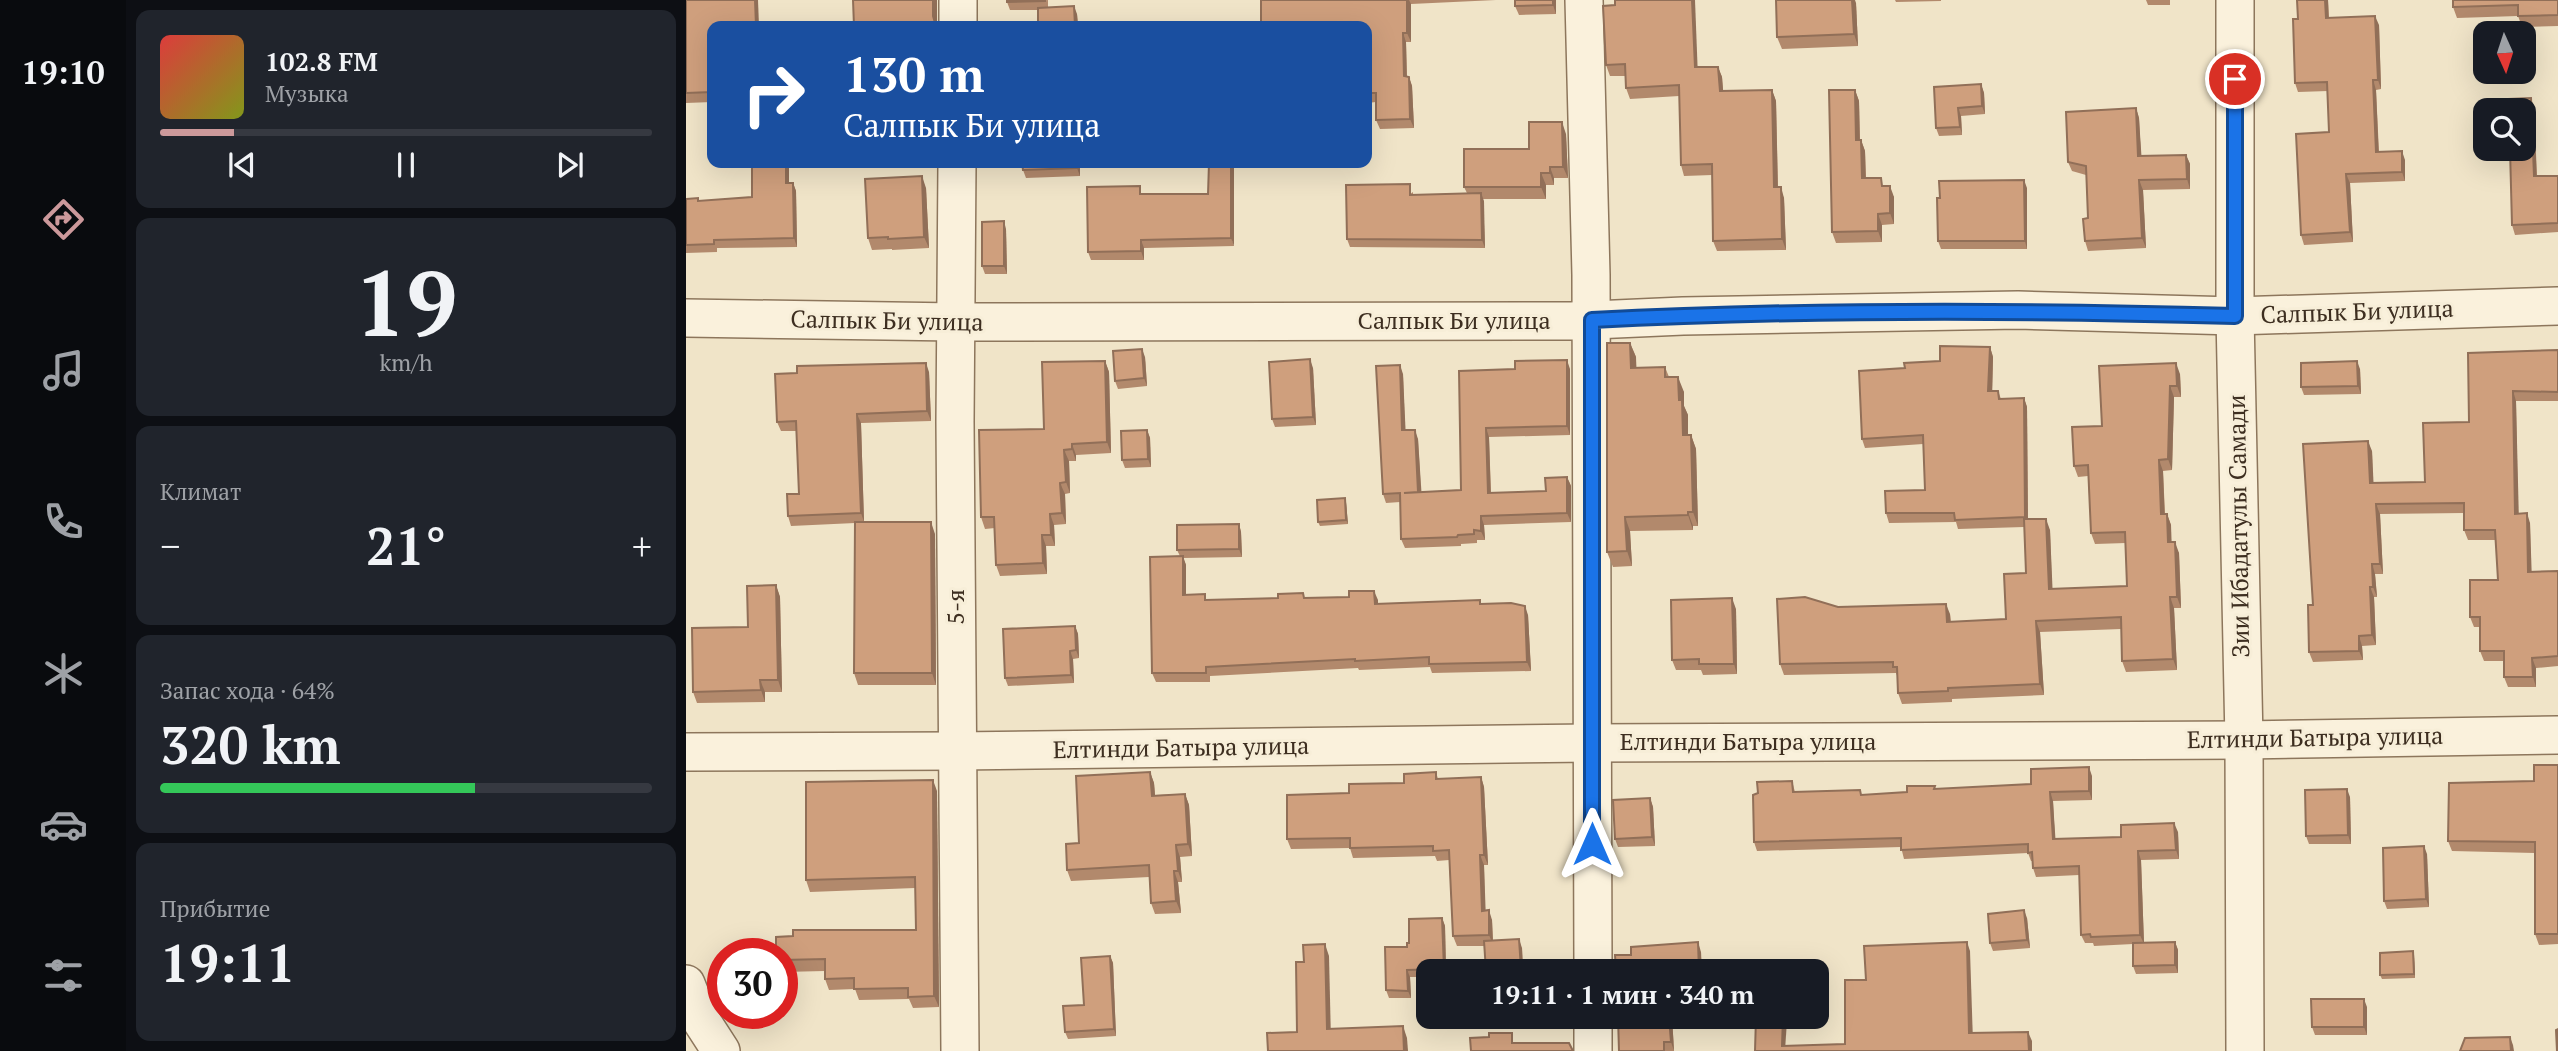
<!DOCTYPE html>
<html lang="ru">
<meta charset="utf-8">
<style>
body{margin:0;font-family:"PT Serif",serif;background:#20242c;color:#f1f3f6;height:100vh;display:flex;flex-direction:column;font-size:26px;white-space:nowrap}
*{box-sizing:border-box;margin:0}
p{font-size:23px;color:#9ea1a6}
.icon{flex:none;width:38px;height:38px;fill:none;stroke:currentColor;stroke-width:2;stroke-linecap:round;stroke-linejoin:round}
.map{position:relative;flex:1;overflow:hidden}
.sheet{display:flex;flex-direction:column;gap:10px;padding:10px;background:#0d0f14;width:560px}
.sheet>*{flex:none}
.banner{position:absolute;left:21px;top:21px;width:665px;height:147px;border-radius:14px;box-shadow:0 7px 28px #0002;background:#1a4fa0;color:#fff;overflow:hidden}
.needle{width:46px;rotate:177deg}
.controls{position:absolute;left:1787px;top:21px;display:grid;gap:14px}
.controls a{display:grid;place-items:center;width:63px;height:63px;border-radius:14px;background:#171b24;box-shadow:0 7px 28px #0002;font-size:35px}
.speed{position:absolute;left:21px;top:938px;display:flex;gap:14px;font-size:35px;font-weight:700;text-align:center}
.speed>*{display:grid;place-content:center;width:91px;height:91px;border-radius:50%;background:#171b24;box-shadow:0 7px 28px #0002;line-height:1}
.speed .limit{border:10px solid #d22;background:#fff;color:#111}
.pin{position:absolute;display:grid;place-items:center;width:60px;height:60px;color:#fff;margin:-30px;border:4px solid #fff;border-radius:50%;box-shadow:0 2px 7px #0007}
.me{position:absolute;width:77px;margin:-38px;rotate:0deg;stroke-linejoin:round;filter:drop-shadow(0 0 5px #0008)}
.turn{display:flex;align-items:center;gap:24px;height:147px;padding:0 21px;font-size:32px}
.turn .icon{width:91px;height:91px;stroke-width:2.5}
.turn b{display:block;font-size:49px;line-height:60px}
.big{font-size:52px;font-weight:700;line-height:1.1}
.sheet .card{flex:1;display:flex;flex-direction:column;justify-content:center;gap:10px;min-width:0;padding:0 24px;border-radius:14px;background:#20242c}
.sheet .dial{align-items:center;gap:0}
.dial b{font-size:91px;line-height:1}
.song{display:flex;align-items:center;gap:21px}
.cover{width:84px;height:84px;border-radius:10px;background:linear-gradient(135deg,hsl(0 70% 55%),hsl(70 70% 35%))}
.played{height:7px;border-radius:4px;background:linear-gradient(90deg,#cc999b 15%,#363941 15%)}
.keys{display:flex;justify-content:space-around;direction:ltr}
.heat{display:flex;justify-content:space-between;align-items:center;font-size:38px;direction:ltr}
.charge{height:10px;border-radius:5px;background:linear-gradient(90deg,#34c759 64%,#363941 0)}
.trip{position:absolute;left:730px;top:959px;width:413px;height:70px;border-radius:14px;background:#171b24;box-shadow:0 7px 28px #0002;font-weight:700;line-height:70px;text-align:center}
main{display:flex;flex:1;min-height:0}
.menu{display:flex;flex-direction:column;width:126px;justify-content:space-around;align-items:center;background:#090b0e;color:#9ea1a6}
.menu .icon{width:49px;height:49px}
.menu .selected{color:#cc999b}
.menu b{font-size:32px;color:#f1f3f6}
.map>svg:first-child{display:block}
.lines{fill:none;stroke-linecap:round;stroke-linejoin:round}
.minor-casing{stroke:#8d765c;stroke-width:40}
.minor{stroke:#faf1dc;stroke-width:37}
.wall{fill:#b2896c}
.shaded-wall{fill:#916f58}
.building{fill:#cf9f7d;stroke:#916f58;stroke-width:2}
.route-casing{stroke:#114b97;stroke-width:18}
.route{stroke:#1a73e8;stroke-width:12}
.labels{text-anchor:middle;stroke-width:6;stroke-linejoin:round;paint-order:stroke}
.street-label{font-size:24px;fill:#3d2e20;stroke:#f7eed8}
</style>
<main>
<nav class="menu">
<b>19:10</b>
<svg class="icon selected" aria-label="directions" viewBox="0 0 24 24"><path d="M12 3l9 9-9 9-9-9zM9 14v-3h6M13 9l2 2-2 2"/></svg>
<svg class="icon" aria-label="music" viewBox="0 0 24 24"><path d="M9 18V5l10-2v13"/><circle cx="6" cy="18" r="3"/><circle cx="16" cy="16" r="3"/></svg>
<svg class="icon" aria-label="phone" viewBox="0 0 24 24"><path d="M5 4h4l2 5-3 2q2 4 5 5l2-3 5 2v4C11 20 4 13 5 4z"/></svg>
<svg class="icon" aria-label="climate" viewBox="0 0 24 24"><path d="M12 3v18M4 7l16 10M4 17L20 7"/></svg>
<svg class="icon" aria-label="car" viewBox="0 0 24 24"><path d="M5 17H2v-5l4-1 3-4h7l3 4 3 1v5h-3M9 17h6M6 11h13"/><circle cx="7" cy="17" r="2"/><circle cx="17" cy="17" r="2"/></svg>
<svg class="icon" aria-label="filters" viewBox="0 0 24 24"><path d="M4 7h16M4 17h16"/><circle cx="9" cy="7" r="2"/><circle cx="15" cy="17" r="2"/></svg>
</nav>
<section class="sheet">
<div class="card">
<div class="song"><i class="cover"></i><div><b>102.8 FM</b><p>Музыка</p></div></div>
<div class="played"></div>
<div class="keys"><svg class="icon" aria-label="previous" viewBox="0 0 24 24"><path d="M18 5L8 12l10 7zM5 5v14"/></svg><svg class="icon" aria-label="pause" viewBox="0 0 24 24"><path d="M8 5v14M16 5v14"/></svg><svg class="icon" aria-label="next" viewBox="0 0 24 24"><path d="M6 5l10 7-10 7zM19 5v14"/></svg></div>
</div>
<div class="card dial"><b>19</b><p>km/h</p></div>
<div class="card"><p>Климат</p>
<div class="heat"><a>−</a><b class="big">21°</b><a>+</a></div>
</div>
<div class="card"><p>Запас хода · 64%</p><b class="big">320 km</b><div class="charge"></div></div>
<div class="card"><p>Прибытие</p><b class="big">19:11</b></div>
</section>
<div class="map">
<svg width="1872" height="1051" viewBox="0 0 1872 1051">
<rect width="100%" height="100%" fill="#f0e4c8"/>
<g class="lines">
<defs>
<g id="minor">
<path d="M898,0l7,275 2,696"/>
<path d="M1549,0v316l9,424 1,311"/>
<path d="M272,26v-26"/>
<path d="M271,163l-2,259 5,629"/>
<path d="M0,318l270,4 615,-1 112,-5 335,-6 217,6 323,-10"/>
<path d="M0,752l271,-1 634,-8 653,-3 314,-5"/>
<path d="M0,984l13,33 22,34"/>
<path d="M907,1017v34"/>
</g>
</defs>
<use href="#minor" class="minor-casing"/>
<use href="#minor" class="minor"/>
</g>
<g class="wall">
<path d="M362,0v7l29,7 1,12h-40v-16h-28l-3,-8z"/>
<path d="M575,0h235l-85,4v38h-5l1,35h2l3,9 2,42 -34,1 -4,-9v-18l-9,1v-77h-105z"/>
<path d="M829,0h41v14l-37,1 -4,-9z"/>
<path d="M1209,0h46v1l-45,1z"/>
<path d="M1460,0h24v5h-22z"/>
<path d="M1642,0l1,18 50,7 2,64 -5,1 3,62 26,8v21l-55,2 3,59 -49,3 -3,-10 28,-103 -1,-41 -30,1 -3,-9 3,-64z"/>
<path d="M1872,0v26l-36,1 -4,-11 -61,2 -4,-11z"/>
<path d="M1170,3l2,43 -76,3 -5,-12z"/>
<path d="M929,5l83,62h20l4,10 1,14 49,-1 4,11 2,86 6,11 2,52 -69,1 -4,-10 -1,-66 -28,1 -3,-11 -2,-69 -49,3 -4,-11 -1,-12h-15l-4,-11z"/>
<path d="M26,26v76l-26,1v-65z"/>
<path d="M1295,84l3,9 1,21 -24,2 1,19 -23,1 -3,-8z"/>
<path d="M1169,90l4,11 1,39h1l4,11 1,27 19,8 9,11v27l-12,1v17l-46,1 -4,-11z"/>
<path d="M1450,108l3,10 2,38 45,-1 4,9v25l-47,1 3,58 -58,3 -3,-10 3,-23 -2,-43 -14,-4 -4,-9z"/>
<path d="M1848,108l3,68h21v56l-43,3 -3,-10z"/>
<path d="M880,134l2,44h-14v7h-8v14h-63l2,49 -135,-1 -3,-8 66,-47v3l54,-2 -3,-6 65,-38z"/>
<path d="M336,163h58v13l-54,2 -3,-8z"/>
<path d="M523,163l25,83 -90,2v12h-53l-3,-8 55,-58h65z"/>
<path d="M103,165v18h4l3,8 1,56 -80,1v4l-31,1v-54l13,2 53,-4z"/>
<path d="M240,188l3,60 -37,2v-1l-20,1 -4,-12z"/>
<path d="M1341,188v61h-86l-3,-8z"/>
<path d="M320,229l1,45h-22l-3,-8z"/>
<path d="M944,343l6,14v11l29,-1 4,10 15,15v14l4,9v20h3l5,14 2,77h-5v4l-63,1 2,35 -19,1 -6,-15z"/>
<path d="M1304,347l3,10 -1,34h6l3,8 23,-1 3,9 1,112 22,11 2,59 75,-3 -1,-43 -31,1 -4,-11 -3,-57 -10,1 -4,-11 28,-40 78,-52 1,23h-7l-2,73 -9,1 2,43h2l4,11v17l8,11 2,55h-7l3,62 -51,2 -4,-11 -1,-32 -81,3 4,63 -92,4v3l-50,2 -4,-11v-15l-2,-5 -112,2 -4,-11 58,-57 112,7 1,8 55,-3 20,-46 -2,-46 -66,2 -2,-7 -67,1 -3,-10 39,-23 -2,-46 -58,4 -3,-9 43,-71 35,-7z"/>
<path d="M1872,350v51h-42l2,112 12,10 1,49 27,-1v95l-22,2v19h-28l-4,-10v-16h-20l-4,-10v-24h-6l-4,-10 28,-37 -2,-40h-28l-4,-10v-17l-84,1 3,60h-8l2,23h-3l2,48 -14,1 1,14 -50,2 -4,-10 4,-47 59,-154 1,32 52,-1 44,-60z"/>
<path d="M459,357l2,29 -29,3 -3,-8z"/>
<path d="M419,361l4,11 2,81 -35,2v6h-7l1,32 -5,1 1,30 -12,1 1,21h-9l1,28 -47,2 -4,-11 -1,-37 -10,1 -4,-12 63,-88z"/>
<path d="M627,368l3,57 -41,2 -3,-8z"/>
<path d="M884,369v66l-81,2 2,56 55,-2 21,-14 4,9v36l-87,3 1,15h-8v3l-16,1v2l-56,2 -4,-9 -1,-37 -14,1 -3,-9 20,-120 2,56 13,9 3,53 40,-2 -2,-119z"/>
<path d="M1674,369l1,25 -57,1 -3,-8z"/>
<path d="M243,372l2,49 -70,2 3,99 71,12 1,151h-78l-4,-12 1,-150 -64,3 -3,-10 11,-22 -3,-63h-15l-4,-9z"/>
<path d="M461,430l3,8 1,29 -26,1 -3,-8z"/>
<path d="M660,502l2,22 -28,2 -2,-4z"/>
<path d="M553,524l2,8 1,25 -59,1 3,7v30l21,5 98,-2 73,2v4h103l47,11 3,56 -99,2 -2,-6 -71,3 -1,-2 -148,8v6h-54l-4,-9 28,-117 -3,-6z"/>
<path d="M90,585l4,12 2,95h-17v10l-68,1 -4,-11 55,-65z"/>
<path d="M1050,609l1,65 -34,1 -2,-5h-25l-4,-10z"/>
<path d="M389,626l3,8 1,24 -6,1 1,24 -66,3 -3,-8z"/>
<path d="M1872,765v179l-19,1 -4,-11v-81l-83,-2 -4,-10z"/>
<path d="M464,772l4,11 1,12 30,-1 4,11 3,51 -12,1 2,25h-4l3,31 -26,1 -4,-11 -2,-26 -78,4 -4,-11 12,-27z"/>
<path d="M750,772l2,7 43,-2 3,10 4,78h-4l1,45 7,10 1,21 29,7 1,23h-37l-2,-25h-27l-4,-10 -4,-76 -12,1 -2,-5 -82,2 -3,-10 -59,1 -4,-10 62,-46 55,-10z"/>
<path d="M1406,776v24l-39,1 2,38 66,-2 57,-5 1,27 -38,1 3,83 31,-1 3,8v23l-42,1 -3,-8v-22l-39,2 -1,-3h-8l-4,-8 -2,-60 -43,2 -3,-9v-7h-2l-3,-8 -124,6 -3,-12 -144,4 -3,-9 4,-49 34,-12 3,11 67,3 169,-11z"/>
<path d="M251,791l2,216 -26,1 -4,-9 -50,1 -4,-11 -26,1 -4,-11v-8l-43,1v-18l134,-24 -1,-42 -105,4 -4,-12z"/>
<path d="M1664,797l1,47h-42l-3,-8z"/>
<path d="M964,798l3,9 2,39 -37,1 -3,-8z"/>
<path d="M1741,854l2,53 -42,2 -3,-8z"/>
<path d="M756,918l3,8 1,45h-18v6h-18l1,21h-22l-3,-8 23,-47z"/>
<path d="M1341,918l3,30 -37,3 -3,-8z"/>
<path d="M1728,955l1,23 -33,1 -2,-4z"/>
<path d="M424,956l3,7 3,73 -48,3 -3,-7 19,-27z"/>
<path d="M1681,1007v28h-52l-3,-8z"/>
<path d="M932,1017h54l2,34h-55z"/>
</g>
<g class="shaded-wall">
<path d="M69,0h3l1,26h-3z"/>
<path d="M247,0h4v26h-1l-3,-10z"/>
<path d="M721,0h2l2,4v38l-4,-9z"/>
<path d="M867,0h3v14l-3,-9z"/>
<path d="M1006,0h3l3,78 -3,-11z"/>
<path d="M1166,0h3l1,3 2,43 -4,-12z"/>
<path d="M1639,0h3l1,27 -3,-9z"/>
<path d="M388,6l3,8 1,12h-3z"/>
<path d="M1689,16l4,9 2,64 -3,-9z"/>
<path d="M717,33l3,9 1,44 -3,-10z"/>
<path d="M1032,67l4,10 2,25 -4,-11z"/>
<path d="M723,77l3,9 2,42 -4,-9z"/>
<path d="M1687,80l3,10 3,71 -3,-9z"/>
<path d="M1295,84l3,9 1,21 -3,-8z"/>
<path d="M1086,90l4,11 2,96 -4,-10z"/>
<path d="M1169,90l4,11 1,50 -4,-11z"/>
<path d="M1845,98l3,10 3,77 -3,-9z"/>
<path d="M1272,108l3,8 1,19 -2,-8z"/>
<path d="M1450,108l3,10 3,47 -4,-9z"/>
<path d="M876,122l4,12 2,44 -5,-11z"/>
<path d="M1175,140l4,11 1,38 -4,-11z"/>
<path d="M1716,151l3,9v21l-3,-9z"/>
<path d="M1500,155l4,9v25l-3,-10z"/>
<path d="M100,163h2l1,2v26l-3,-8z"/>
<path d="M391,163h3v13l-3,-8z"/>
<path d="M545,163h3v83l-3,-8z"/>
<path d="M864,167l4,11v7l-4,-12z"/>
<path d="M855,173l5,12v14l-5,-12z"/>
<path d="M1660,174l4,9 3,59 -3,-10z"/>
<path d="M236,176l4,12 3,60 -5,-11z"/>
<path d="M1338,180l3,8v61l-2,-8z"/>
<path d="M1453,180l4,10 3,58 -4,-10z"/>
<path d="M107,183l3,8 1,56 -3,-9z"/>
<path d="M1204,186l4,11v27l-4,-11z"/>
<path d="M1095,187l3,11 2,52 -4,-11z"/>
<path d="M795,193l3,8 1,47 -3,-8z"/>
<path d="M1192,214l4,11v17l-4,-11z"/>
<path d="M318,221l2,8 1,45 -3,-8z"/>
<path d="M455,240l3,8v12l-3,-9z"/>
<path d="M944,343l6,14 1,26 -6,-15z"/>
<path d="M1304,347l3,10 -1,43 -4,-9z"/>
<path d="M456,349l3,8 2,29 -3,-8z"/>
<path d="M624,359l3,9 3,57 -3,-8z"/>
<path d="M881,360l3,9v66l-3,-9z"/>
<path d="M419,361l4,11 2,81 -4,-11z"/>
<path d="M1671,361l3,8 1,25 -3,-8z"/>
<path d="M240,363l3,9 2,49 -4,-10z"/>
<path d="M1490,363l4,11 1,23 -4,-11z"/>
<path d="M714,365l3,9 3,66 -4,-10z"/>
<path d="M992,377l6,15v14l4,9v34l-5,-14 -4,-35z"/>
<path d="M1484,386l4,11 -2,73 -4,-11z"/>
<path d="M1827,391l3,10 3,122 -4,-9z"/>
<path d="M1338,398l3,9 1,120 -3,-10z"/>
<path d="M171,414l4,9 3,99 -3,-9z"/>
<path d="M800,428l3,9 2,65 -3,-9z"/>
<path d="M461,430l3,8 1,29 -3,-8z"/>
<path d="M729,430l3,9 4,62 -4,-9z"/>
<path d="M1005,435l5,14 2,77 -5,-14z"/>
<path d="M1682,441l4,10 2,42 -4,-10z"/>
<path d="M386,444l4,11v6l-4,-12z"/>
<path d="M378,450l5,11 1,32 -4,-11z"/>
<path d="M1473,460l4,11 2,54 -4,-11z"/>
<path d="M881,477l4,9v36l-4,-9z"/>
<path d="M374,483l5,11 1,30 -4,-11z"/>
<path d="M659,498l1,4 2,22 -2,-4z"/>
<path d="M1690,504l4,10 3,60 -3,-10z"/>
<path d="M1002,512l5,14v4l-5,-15z"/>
<path d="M1841,513l3,10 2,59 -4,-10z"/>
<path d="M364,514l4,11 1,21 -4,-11z"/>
<path d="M1481,514l4,11 1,28 -4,-11z"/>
<path d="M795,516l3,9 1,15 -4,-9z"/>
<path d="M939,517l5,14 2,35 -5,-15z"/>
<path d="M1360,519l4,11 3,70 -4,-11z"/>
<path d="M245,522l4,12 1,151 -4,-12z"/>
<path d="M553,524l2,8 1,25 -3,-8z"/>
<path d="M356,535l4,11 1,28 -4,-11z"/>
<path d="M1489,542l4,11 2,55 -4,-11z"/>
<path d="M497,556l3,9v39l-3,-9z"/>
<path d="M1686,564l3,10 2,23 -4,-10z"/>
<path d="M90,585l4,12 2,95 -4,-12z"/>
<path d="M1684,587l4,10 2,48 -4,-10z"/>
<path d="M688,591l4,9v13l-3,-9z"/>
<path d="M1484,597l4,11 3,62 -4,-11z"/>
<path d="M1046,598l4,11 1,65 -3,-10z"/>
<path d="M1260,604l4,10 1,19 -4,-11z"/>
<path d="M839,606l3,9 3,56 -4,-9z"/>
<path d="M1350,621l4,11 4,63 -4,-11z"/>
<path d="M389,626l3,8 1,24 -3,-8z"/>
<path d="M1673,636l3,10 1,14 -4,-9z"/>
<path d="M384,651l3,8 1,24 -3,-8z"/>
<path d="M1846,658l4,10v19l-3,-10z"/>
<path d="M74,680l5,12v10l-4,-12z"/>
<path d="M1403,767l3,9v24l-3,-9z"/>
<path d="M464,772l4,11 2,24 -4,-11z"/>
<path d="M795,777l3,10 4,78 -4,-10z"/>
<path d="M247,780l4,11 2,216 -5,-11z"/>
<path d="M1661,789l3,8 1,47 -3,-9z"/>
<path d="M1364,792l3,9 3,47 -3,-9z"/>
<path d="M499,794l4,11 3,51 -4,-12z"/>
<path d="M964,798l3,9 2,39 -3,-9z"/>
<path d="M1488,823l4,9 1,27 -3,-9z"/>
<path d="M490,845l4,12 2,25 -4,-11z"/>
<path d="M1738,846l3,8 2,53 -3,-8z"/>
<path d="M1452,851l3,9 3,84 -4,-9z"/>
<path d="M794,855l4,10 2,56 -4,-10z"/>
<path d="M488,871l4,11 3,31 -5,-12z"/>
<path d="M803,910l3,10 1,25 -4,-10z"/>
<path d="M1338,910l3,8 3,30 -3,-8z"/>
<path d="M756,918l3,8 1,45h-1l-1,-2z"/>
<path d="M833,939l3,9 1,23h-1l-1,-2z"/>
<path d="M1012,942l3,10 1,19h-3z"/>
<path d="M1281,942l3,9 3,91 -4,-9z"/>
<path d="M1489,942l3,8v23l-3,-8z"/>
<path d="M639,944l4,12 2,85 -4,-12z"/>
<path d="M1727,951l1,4 1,23 -1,-4z"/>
<path d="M424,956l3,7 3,73 -2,-7z"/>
<path d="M721,970l3,7 1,21 -3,-7z"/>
<path d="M1678,999l3,8v28l-3,-8z"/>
<path d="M983,1017h3l2,34 -3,-9z"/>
<path d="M1097,1017h3l1,3 -2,31 -3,-5z"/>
<path d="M717,1026l4,12 1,13h-4z"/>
<path d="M1342,1032l4,9v10h-3z"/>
<path d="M1824,1037l3,8 1,6h-3z"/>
</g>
<g class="building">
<path d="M0,0h69l1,26h-44v66l-26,1z"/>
<path d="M167,0h80v16l3,10h-14v-1l-68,1z"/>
<path d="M321,0h38v1l-38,1z"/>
<path d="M575,0h146v33h-4l1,43 5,1 1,42 -34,1v-27h-9v-67h-44v-2l-62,1z"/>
<path d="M829,0h38v5l-38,1z"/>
<path d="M929,0h77l3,67h23l2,24 52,-1 2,97h7l1,52 -69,2 -1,-77 -31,1 -2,-80 -53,3 -1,-24 -19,1 -3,-59 12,-1z"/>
<path d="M1090,0h76l2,34 -77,3z"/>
<path d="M1611,0h28l1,18 49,-2 3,64h-5l3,72 26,-1v21l-56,2 4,58 -49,3 -5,-101 33,-2 -2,-50 -32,1 -2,-64h5z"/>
<path d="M1767,0h105v15l-40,1v-11l-65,2z"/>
<path d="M388,6l1,20h-37v-18z"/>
<path d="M1295,84l1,22 -24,2 2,19 -24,1 -2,-41z"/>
<path d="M1143,90h26l1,50h5l1,38h19l1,8h8v27l-12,1v17l-46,1z"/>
<path d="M1845,98l3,78h24v47l-46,2 -2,-76h14v-39h-14l-1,-11z"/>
<path d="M1450,108l2,48 48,-1 1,24 -48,1 3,58 -57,3 -2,-22 5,-1 -2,-52 -18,-4 -2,-50z"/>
<path d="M843,122h33l1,45h-13v6h-9v14h-77v-38h65z"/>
<path d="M66,163h34v20h7l1,55 -80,2v4l-28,1v-46l12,-1v3l54,-4z"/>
<path d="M336,163h55v5l-54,2z"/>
<path d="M523,163h22v75l-90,2v11l-53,1 -1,-65 53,-1v8h68z"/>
<path d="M236,176l2,61 -36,2v-2l-20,1 -3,-59z"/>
<path d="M1338,180l1,61h-87l-1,-43h3l-1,-17z"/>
<path d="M724,184v11l71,-2 1,47 -135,-1 -1,-54z"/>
<path d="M318,221v45h-22v-44z"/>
<path d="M921,343h23l1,25 34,-1v10h13l1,23h3l1,35h8l2,77h-5v3l-63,2 2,34 -20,1z"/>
<path d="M1254,346l50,1 -2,44h10l1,8 25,-1 1,119 -70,3 -1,-7h-68l-1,-22 40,-1 -2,-55 -61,4 -3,-68 46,-3 -1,-5 36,-2z"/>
<path d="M456,349l2,29 -29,3 -2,-30z"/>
<path d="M1872,350v42l-45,-1 2,123 12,-1 1,59 30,-1v85l-26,2 1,19h-29v-26h-24v-34h-10v-37h28l-3,-50h-31v-27l-88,1 4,60h-8l1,23h-3l2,48 -13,1v15l-50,1 -1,-47h5l-10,-161 65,-3 2,42 55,-1 -2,-59 46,-1 -1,-69z"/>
<path d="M624,359l3,58 -41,2 -3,-57z"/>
<path d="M881,360v66l-81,2 2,65 58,-2 -1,-13 22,-1v36l-86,3v15l-7,-1v4l-16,1 -1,2 -56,2 -1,-46 -17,1 -7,-128 24,-1 2,65h13l3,62 -14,1 57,-3 -2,-119 56,-2v-8z"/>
<path d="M419,361l2,81 -35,2v5l-8,1 2,32 -6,1 2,30 -12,1 1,21h-9l1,28 -47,2 -2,-48h-13l-2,-87 65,-1 -2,-67z"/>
<path d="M1671,361l1,25 -57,1v-24z"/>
<path d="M240,363l1,48 -70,3 4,99 -73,3 -1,-22h12l-3,-73 -19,1 -2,-48 22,-1v-7z"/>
<path d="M1490,363l1,23h-7l-2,73 -9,1 2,54h6l1,28h7l2,55h-7l3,62 -51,2 -1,-44 -85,4 4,63 -92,4v3l-50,2 -1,-26h-4v-5l-113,2 -3,-65 28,-2 33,10 108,-3 1,18 59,-3 -2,-45 22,-1 -2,-54h22l3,70 78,-3 -2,-54 -34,1 -3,-68 -14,1 -2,-39 30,-1 -3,-60z"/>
<path d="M461,430l1,29 -26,1 -1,-29z"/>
<path d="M659,498l1,22 -28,2 -1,-22z"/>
<path d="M169,522h76l1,151h-78z"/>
<path d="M553,524v25l-62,1v-25z"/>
<path d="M497,556v39l22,-1v6l73,-2v-4l25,-1 1,5 45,-1v-6h25l1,13 105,-4v4l31,-1 14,3 2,56 -98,2v-7l-74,4v-2l-149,8v6h-54l-2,-116z"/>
<path d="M90,585l2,95h-18l1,10 -68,2 -1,-64 56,-1 -1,-41z"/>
<path d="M1046,598l2,66h-35v-5l-27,1 -1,-60z"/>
<path d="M389,626l1,24 -6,1 1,24 -66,3 -2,-49z"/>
<path d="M1848,765h24v169h-23v-92l-87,-1 1,-58 85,-2z"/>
<path d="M1403,767v24l-39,1 3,47 68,-2v-12l53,-2 2,27 -38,1 2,84 -49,2 -1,-3 -9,1 -2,-69 -46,2 -1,-16 -4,1v-9l-127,6v-12l-147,4 -1,-47 5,-2 -1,-11 35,-1 1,11 67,-2 1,5 46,-3v-6h28l-1,3 97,-5v-15z"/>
<path d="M464,772l2,24 33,-2 3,50 -12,1 2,26h-4l2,30 -25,2 -2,-38 -82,5 -1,-26 13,-1 -3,-67z"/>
<path d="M750,772v7l45,-2 3,78h-4l2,56 7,-1v25l-36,1 -4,-86 -16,1v-5l-83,2v-10l-63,1v-44l62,-2v-9l55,-1v-9z"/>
<path d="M247,780l1,216 -26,1v-9l-54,1v-11l-29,1v-20l-43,1v-6h-6v-17l17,-1v-6h123l-1,-53 -109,3v-98z"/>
<path d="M1661,789l1,46 -42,1 -1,-46z"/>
<path d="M964,798l2,39 -37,2 -2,-39z"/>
<path d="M1738,846l2,53 -42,2 -1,-53z"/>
<path d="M1338,910l3,30 -37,3 -2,-29z"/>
<path d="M756,918l2,51 -37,1 1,21 -22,-1 -1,-43h22v-4h2v-24z"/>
<path d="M833,939l2,30 -35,2 -2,-30z"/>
<path d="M1012,942l1,29h-83l-1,-16h16v-8z"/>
<path d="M1281,942l2,91 59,-1 1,19h-274l1,-34h27l-1,29 63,-2v-64h21l-2,-34z"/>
<path d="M1489,942v23l-42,1v-23z"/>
<path d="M639,944l2,85 76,-3 1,25h-136l-1,-18 30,-1 -1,-70h8l-1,-17z"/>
<path d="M1727,951l1,23 -34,1v-22z"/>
<path d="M424,956l4,73 -49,3 -2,-26 21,-1 -3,-47z"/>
<path d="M1625,999h53v28h-52z"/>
<path d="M932,1017h51l2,25h-7v9h-45z"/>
<path d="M1872,1029v22h-1l-1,-21z"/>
<path d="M803,1033h23v10h57l4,8h-102l-1,-13 19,-1z"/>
<path d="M1824,1037l1,14h-51l5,-13z"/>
</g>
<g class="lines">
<defs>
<path id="route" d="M906,844v-524c214,-11 429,-10 643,-4v-237"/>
</defs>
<use href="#route" class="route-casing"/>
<use href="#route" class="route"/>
</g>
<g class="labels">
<g class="street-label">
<text transform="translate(1671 312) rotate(-2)" y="8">Салпык Би улица</text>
<text transform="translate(201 321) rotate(1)" y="8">Салпык Би улица</text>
<text x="768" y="329">Салпык Би улица</text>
<text transform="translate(1553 526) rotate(-91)" y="8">Зии Ибадатулы Самади</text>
<text transform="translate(270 607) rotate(-90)" y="8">5-я</text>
<text transform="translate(1629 738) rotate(-1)" y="8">Елтинди Батыра улица</text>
<text x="1062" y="750">Елтинди Батыра улица</text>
<text transform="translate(495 748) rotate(-1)" y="8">Елтинди Батыра улица</text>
</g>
</g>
</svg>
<div class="controls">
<a><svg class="needle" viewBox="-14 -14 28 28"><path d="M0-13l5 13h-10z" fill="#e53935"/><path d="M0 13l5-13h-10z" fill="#9ea1a6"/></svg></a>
<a><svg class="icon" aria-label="search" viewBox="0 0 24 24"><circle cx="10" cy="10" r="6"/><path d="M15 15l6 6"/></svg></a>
</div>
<div class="speed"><div class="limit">30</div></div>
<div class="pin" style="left:1549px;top:79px;background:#d93025"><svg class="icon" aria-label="arrive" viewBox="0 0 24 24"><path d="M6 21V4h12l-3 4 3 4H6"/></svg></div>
<svg class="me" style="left:906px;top:844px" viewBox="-20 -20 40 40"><path d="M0-17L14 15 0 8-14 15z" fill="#1a73e8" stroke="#fff" stroke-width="4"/></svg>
<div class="trip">19:11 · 1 мин · 340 m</div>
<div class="banner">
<div class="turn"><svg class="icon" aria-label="right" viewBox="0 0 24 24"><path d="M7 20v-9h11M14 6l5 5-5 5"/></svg><div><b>130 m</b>Салпык Би улица</div></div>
</div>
</div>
</main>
